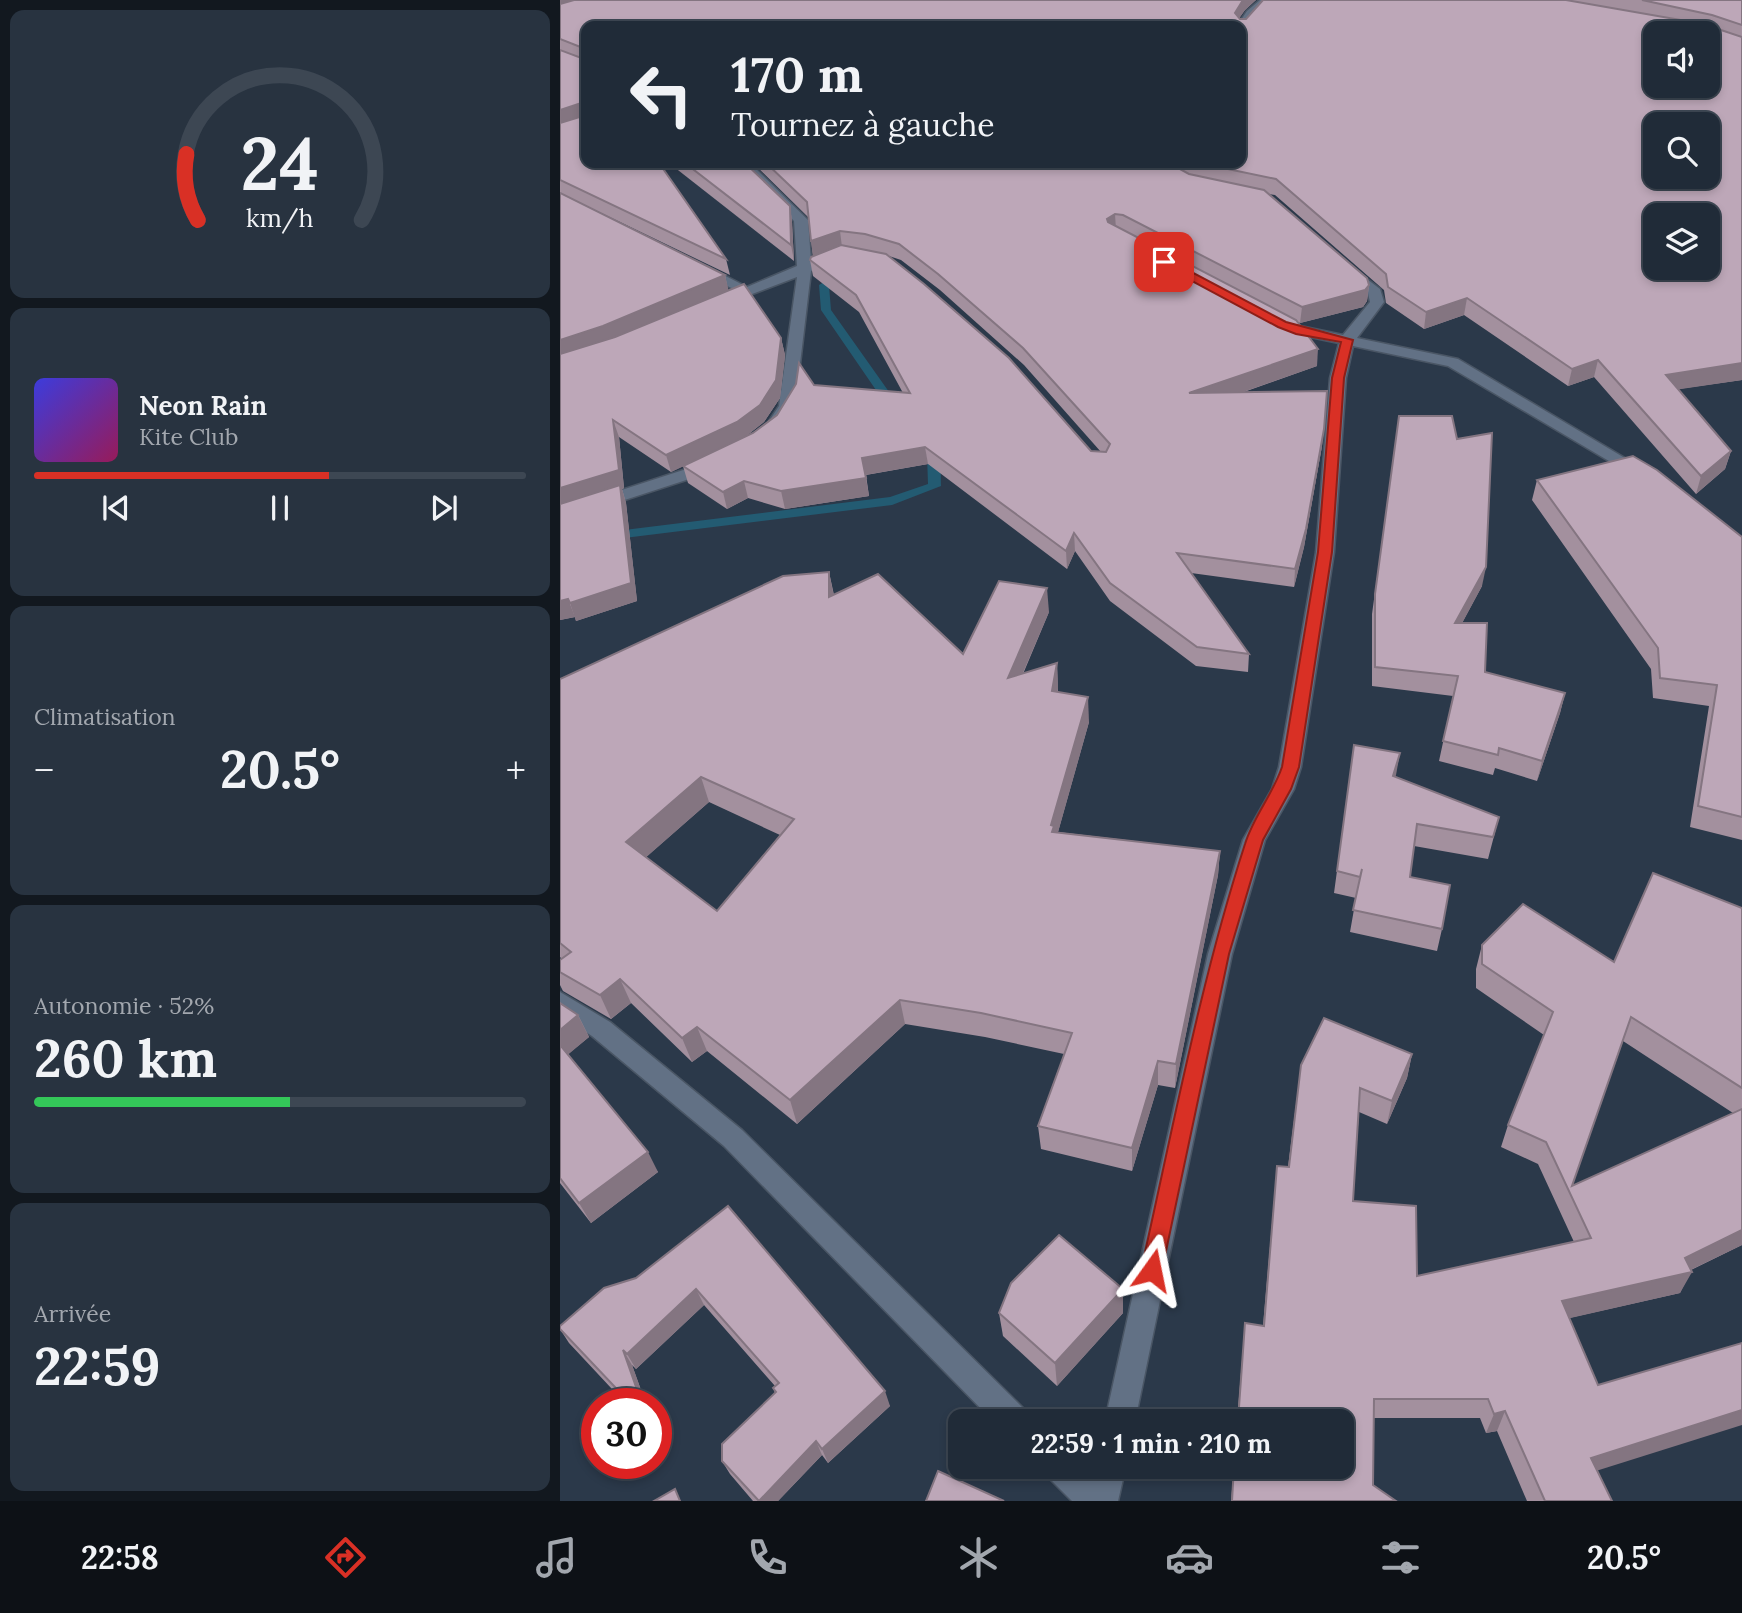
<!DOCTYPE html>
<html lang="fr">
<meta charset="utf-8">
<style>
body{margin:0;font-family:Lora,serif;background:#283340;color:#f1f3f6;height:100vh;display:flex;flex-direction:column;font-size:26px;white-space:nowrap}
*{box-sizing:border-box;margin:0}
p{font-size:23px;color:#a2a7ae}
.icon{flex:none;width:38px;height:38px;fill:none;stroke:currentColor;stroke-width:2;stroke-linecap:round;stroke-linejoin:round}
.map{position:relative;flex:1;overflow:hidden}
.sheet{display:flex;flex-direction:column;gap:10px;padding:10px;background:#12181f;width:560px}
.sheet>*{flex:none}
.guide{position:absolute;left:21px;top:21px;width:665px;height:147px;border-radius:14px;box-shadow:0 4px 10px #0003,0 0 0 2px #3d4753;background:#202b38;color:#f1f3f6;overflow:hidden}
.tools{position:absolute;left:1083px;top:21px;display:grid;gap:14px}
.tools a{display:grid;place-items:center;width:77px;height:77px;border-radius:14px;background:#202b38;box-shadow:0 4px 10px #0003,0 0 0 2px #3d4753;font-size:35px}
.speed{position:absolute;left:21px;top:1388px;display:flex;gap:14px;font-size:35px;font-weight:700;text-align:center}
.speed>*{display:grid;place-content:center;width:91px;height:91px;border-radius:50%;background:#202b38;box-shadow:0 4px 10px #0003,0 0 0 2px #3d4753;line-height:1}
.speed .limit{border:10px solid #d22;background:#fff;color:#111}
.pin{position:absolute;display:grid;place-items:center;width:60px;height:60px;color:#fff;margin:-30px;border-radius:14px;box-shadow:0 4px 10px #0006}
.me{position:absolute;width:77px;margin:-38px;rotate:12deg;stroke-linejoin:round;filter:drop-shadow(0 0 5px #0008)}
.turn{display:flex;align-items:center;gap:24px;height:147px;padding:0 35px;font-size:32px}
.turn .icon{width:91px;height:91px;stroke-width:2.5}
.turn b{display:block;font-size:49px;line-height:60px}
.big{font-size:52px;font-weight:700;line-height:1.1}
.sheet .tile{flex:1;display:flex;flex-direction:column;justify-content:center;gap:10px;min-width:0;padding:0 24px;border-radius:14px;background:#283340}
.sheet .dial{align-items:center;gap:0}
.dial svg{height:182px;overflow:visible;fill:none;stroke:#3d4753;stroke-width:7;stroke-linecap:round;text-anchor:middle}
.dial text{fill:#f1f3f6;stroke:none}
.song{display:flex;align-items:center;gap:21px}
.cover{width:84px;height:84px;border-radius:10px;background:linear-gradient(135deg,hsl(240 70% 55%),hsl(330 70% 35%))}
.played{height:7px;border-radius:4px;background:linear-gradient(90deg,#d93025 60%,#3d4753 60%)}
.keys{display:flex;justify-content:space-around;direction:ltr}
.heat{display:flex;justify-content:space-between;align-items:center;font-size:38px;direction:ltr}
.charge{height:10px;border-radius:5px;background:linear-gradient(90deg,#34c759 52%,#3d4753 0)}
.trip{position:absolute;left:388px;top:1409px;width:406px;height:70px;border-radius:14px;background:#202b38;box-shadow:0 4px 10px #0003,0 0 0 2px #3d4753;font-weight:700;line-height:70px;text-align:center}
.tabs{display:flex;height:112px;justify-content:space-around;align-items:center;background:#0d1116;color:#a2a7ae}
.tabs .icon{width:49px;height:49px}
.tabs .on{color:#d93025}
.tabs b{font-size:32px;color:#f1f3f6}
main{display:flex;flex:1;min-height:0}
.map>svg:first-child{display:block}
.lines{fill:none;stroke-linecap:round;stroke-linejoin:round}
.stream{fill:#235b72;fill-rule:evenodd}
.minor-casing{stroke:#4a5665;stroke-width:3}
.minor{fill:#627185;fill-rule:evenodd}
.wall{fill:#a3909e;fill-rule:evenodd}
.shaded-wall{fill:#847581}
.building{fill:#bda7b8;stroke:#847581;stroke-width:2;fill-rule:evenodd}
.route{fill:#d93025;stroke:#8d1f18;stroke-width:2}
</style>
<main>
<section class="sheet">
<div class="tile dial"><svg viewBox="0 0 100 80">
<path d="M14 69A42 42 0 1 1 86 69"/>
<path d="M14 69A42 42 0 0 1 9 40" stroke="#d93025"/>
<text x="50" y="56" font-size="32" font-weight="700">24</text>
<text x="50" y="72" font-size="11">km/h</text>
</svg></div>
<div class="tile">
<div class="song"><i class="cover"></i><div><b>Neon Rain</b><p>Kite Club</p></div></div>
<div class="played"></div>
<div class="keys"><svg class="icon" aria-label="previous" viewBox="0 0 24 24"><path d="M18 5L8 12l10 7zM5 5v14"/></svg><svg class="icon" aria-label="pause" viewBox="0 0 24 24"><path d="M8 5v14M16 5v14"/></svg><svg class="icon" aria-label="next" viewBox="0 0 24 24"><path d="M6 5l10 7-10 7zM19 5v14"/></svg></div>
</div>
<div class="tile"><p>Climatisation</p>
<div class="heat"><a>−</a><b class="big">20.5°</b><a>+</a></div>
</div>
<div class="tile"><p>Autonomie · 52%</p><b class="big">260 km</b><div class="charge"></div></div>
<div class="tile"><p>Arrivée</p><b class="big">22:59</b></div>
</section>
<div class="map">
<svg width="1182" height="1501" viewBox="0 0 1182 1501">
<rect width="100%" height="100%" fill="#2b394a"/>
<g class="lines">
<g class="stream">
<path d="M279,273l9,2 -19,11 2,24 68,96 -2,3h-8l-68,-99 -2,-25z"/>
<path d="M369,446c15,7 11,26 12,40l-49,19 -284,35 -7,-4 7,-4 282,-35 38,-13 -1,-29 -4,-5z"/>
</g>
<defs>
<g id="minor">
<path d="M700,0h11l-16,15 -10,15 -4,1v-5h-4l10,-15z"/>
<path d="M177,163h13l58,57 3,41 26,-10 7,4 -33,16 -16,135 -12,18 -6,2 -8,-5 10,-15 18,-129 -50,19 -51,-26 2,-3h10l39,20 50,-21 -3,-45z"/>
<path d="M787,264l33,25 4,13 -27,36 101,21 192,114 -8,5 -6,-1 -188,-111 -95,-20 -7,32 -12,174 -33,215 -7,22 -29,51 -33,114 -97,467h-30l103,-467 35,-114 29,-51 7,-22 37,-215 14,-174 9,-35 -48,-10 -19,-10 7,-4 21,7 43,9 27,-33 -2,-9 -28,-25z"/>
<path d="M151,461l8,5 -2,4 -157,51v-11z"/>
<path d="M0,992l50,30 132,108 283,280 4,11h-36l-269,-275 -132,-110 -32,-21z"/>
<path d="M484,1466h38l10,10 2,-10h32l-8,35h-46l-24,-24z"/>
</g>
</defs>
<use href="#minor" class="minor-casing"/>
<use href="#minor" class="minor"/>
</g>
<g class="wall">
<path d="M0,0h696l-11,10 -6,8 1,1h6l17,-19h479v380l-64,9 53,62 -6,18 -29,25 -102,-117 -26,9 -104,-71 -40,14 -38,-26 -2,-13 -109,-95 -7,-1 101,91 -2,16 -4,6 -63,16 -2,-1 19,44 -76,27 81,53 -18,101 -10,40 -103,-14 58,81 -1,18 -52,-6 -86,-65 -35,-50 -8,18 -139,-105 -62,11 3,21 -84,13 -37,-11 -21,11 -39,-26 -5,-17 -12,6 -52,-35 5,51 -2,1 4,14 11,98 -61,20 -1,-4 -15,3zM26,26h655v137h-488l55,54 5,39 -3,4 3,16 46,36 44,81 -89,-8 -61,48 -8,4 19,-15 16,-24 5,-43 -4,-17 -53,-48 -3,-15 -159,-79 164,79 -4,-16 -140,-96zM329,256l12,4 39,30 84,75 77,87 -10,-1z"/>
<path d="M109,163h76l45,43 2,16 2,39z"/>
<path d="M839,416l83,170 -20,37 23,49 80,21 -5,20 -23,68 -42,-13 -2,7 -54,-14 14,-65 -81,-10v-72z"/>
<path d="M977,480l205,57v303l-52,-13 19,-121 -56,-8 -2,-29 -119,-169z"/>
<path d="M269,572l5,23 129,59 86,-42 -26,62 34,-11 1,29 31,30 -31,110 162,19 -2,24 -43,213 -17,-3 -26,86 -91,-22 -3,-23 26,-72 -79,-17 -80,-13 -108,100 -90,-73 -15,11 -61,-59 -20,16 -48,-28 -3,-6v-25l2,-1 -2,-2v-278zM149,802l71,33 -63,76 -71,-54z"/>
<path d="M794,745l42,32 103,40 -11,42 -74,-13 -4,31 32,52 -5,22 -87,-19 6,-34 -22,-5z"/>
<path d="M1182,908v337l-51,25 -11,23 -111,25 28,153 15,30h-85l-30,-70 -11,2 -6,-15h-106l-1,67 23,16h-165l3,-35h108v-45h-105l8,-98 18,3 14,-160 11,1 13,-102 111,-11 -5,24 -20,46 -28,-12 -6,89 64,75 157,-34 -36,-78 -37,-17 7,-22 36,-90 -68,-47v-19l6,-24 132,17zM1063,1041l110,72 -161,73z"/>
<path d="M0,1003l18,12 11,22 -21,17 90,118 -67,51 -31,-40z"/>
<path d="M168,1206l162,200 -62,57 -6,-8 -44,46h-25l-23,-27 -8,-13 53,-68 -2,-5 2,-2 -71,-81 -68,64 -4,-4 14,39h-20l-57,-61 -9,-14 76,-51z"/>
<path d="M563,1289v24l-66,73 -54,-50 -4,-23z"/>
</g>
<g class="shaded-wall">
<path d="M0,0h27l-27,8z"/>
<path d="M683,0h13l-11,10 -11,16 1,-13z"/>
<path d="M21,103l4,15 -25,9v-17z"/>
<path d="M230,206l2,16 2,39 -3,-16z"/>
<path d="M555,214l1,16 -8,5 -1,-16z"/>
<path d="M280,231l2,16 -29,10 -2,-16z"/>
<path d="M165,275l4,17 -169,66v-18z"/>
<path d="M809,285l-2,16 -4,6 -63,16 2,-16z"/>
<path d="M907,298l-3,17 -40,14 2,-17z"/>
<path d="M221,338l4,17 -5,43 -16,24 -23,18 -70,32 -5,-17z"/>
<path d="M758,349l-1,17 -128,45v-18z"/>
<path d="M1038,360l-4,17 -26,9 4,-17z"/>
<path d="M1182,363v17l-81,12 5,-17z"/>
<path d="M53,420l6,17 5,51 -2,1 4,14 11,98 -61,20 -6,-18 -10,-96v-19z"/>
<path d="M764,429l-2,17 -18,101 -10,40 1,-18z"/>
<path d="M365,447l3,17 -63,11 -3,-17z"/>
<path d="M1171,451l-6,18 -29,25 5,-18z"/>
<path d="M306,478l3,18 -84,13 -4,-18z"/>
<path d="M184,481l4,17 -21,11 -4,-17z"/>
<path d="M514,533l1,18 -8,18 -1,-18z"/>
<path d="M926,567l-4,19 -30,56 3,-19z"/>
<path d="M269,572l5,25h-5z"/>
<path d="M487,588l2,24 -39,91 -2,-25z"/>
<path d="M8,599l7,18 -15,3v-19z"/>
<path d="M497,663l1,25 -4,28 -2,-25z"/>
<path d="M1005,693l-5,20 -23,68 5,-20z"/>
<path d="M528,697l1,25 -34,121 -4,-18z"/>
<path d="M840,753l-4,22 -7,23 4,-22z"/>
<path d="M141,777l8,25 -74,65 -9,-25z"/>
<path d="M660,851l-2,24 -43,213 1,-24z"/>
<path d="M60,979l11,24 -20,16 -11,-24z"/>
<path d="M340,1000l5,24 -108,100 -7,-24z"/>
<path d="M18,1015l11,22 -25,21 -4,-7v-21z"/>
<path d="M137,1027l10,24 -15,11 -10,-24z"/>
<path d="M852,1054l-5,24 -20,46 5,-23z"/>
<path d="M598,1061v24l-26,86v-23z"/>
<path d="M88,1152l10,20 -67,51 -12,-20z"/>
<path d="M1182,1230v15l-58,28 8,-1 -12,21 -127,29 9,-21 123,-43z"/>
<path d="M136,1289l8,16 -68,64 -9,-15z"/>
<path d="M563,1289v24l-66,73 -2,-23z"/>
<path d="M63,1350l9,15 14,39h-4z"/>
<path d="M325,1391l5,15 -62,57 -6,-14z"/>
<path d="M1182,1410v15l-162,51 11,-18z"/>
<path d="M945,1411l-8,20 -11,2 8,-19z"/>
<path d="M256,1441l6,14 -44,46h-19z"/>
</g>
<g class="building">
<path d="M14,0h669l-8,13 5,6h6l17,-19h303l126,22h17v4l33,11v326l-76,12 65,76 -30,25 -103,-116 -26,9 -105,-71 -41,14 -38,-25 -2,-13 -110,-95 -77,-16h42v-137h-655v137h73l67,96 -166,-79v-57l23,-7 2,-11 -4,-2 -21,7v-60l24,9 -1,-11 -23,-9v-35zM1096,33h52v53h-52zM1096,124h52v53h-52zM1096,215h52v53h-52z"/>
<path d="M1082,0h100v25l-30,-10z"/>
<path d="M125,163h60l45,43 1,39z"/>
<path d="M206,163h403l20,11 75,16 103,88 2,7 -4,5 -63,17 -179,-92 -8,-1 -8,5 1,3 188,98 22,29 -129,44 138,-2 -3,38 -18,100 -11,40 -118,-16 72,101 -52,-7 -87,-64 -36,-50 -8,18 -141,-104 -63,11 4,20 -85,13 -37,-10 -21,11 -40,-26 70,-33 24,-18 19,-31 3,-21 15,22 96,8 -54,-98 -46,-35 1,-3 30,-12 45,9 38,30 85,74 82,93 15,1 4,-8 -87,-96 -85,-74 -39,-30 -34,-10 -25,-3 -29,10 -4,-39z"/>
<path d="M0,193l165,82 -122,51 -43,14z"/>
<path d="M184,284l37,54 -5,42 -16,25 -23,17 -71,33 -53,-35 6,50 -59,18v-134l55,-17z"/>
<path d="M839,416h53l5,23 35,-6 -6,134 -31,56h32l-2,49 80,21 -23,68 -43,-13 -1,7 -55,-14 15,-65 -83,-9v-73z"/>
<path d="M1073,456l24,14 85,67v280l-44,-11 19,-121 -57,-7 -2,-30 -121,-168z"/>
<path d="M60,485l11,98 -61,20 -2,-4 -8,2v-97z"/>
<path d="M269,572v25l49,-23 85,80 36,-73 48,7 -39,90 49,-15 -5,28 36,6 -37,128 3,1 -2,6 168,19 -44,213 -18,-3 -26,87 -94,-22 34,-93 -91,-20 -81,-13 -110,100 -93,-73 -15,11 -62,-59 -20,16 -40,-23v-12l11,-8 -11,-9v-264l223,-103zM141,777l93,42 -77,92 -91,-69z"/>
<path d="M794,745l46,8 -7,23 106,41 -6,20 -76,-13 -7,53 40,8 -8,44 -89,-19 9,-41 -2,8 -23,-6z"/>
<path d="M1093,873l89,35v180l-111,-71 -59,169 170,-77v121l-57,28 7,14 -130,29 36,84 144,-42v67l-151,48 21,43h-67l-40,-90 -11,3 -6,-15h-114l-1,86 23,16h-164l2,-35h108v-45h-104l7,-98 19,3 13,-160 12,1 12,-102 23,-47 88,36 -20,47 -32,-13 -7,113 63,5 1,70 174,-38 -45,-96 -38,-17 45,-113 -71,-48v-19l41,-41 91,58z"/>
<path d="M0,1003l18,12 -18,15z"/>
<path d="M0,1045l88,107 -69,51 -19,-25z"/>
<path d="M168,1206l157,185 -63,58 -6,-8 -57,60 -37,-40v-17l54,-52 -3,-4 6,-5 -83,-94 -69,65 -4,-4 19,54h-11l-71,-75v-3l44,-38 32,-10z"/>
<path d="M499,1235l64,54 -68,74 -56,-50 12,-30z"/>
<path d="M378,1471l66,30h-78z"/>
<path d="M115,1489l5,12h-26z"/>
</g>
<path class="route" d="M600,259h7l119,63 67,18 -9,38 -12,174 -33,215 -8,22 -28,51 -34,114 -67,316 -3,8 -7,3 -8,-3 -3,-8c32,-142 59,-287 104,-426 8,-27 28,-50 37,-77l36,-215 14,-174 9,-36 -45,-8 -18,-7 -118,-63z"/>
</svg>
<div class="tools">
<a><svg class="icon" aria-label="sound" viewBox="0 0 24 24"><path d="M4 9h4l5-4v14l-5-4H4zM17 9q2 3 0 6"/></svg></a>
<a><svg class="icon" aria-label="search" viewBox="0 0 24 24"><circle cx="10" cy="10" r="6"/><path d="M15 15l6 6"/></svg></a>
<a><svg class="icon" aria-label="layers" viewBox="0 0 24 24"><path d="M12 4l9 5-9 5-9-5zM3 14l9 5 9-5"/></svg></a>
</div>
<div class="speed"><div class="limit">30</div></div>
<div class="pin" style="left:604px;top:262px;background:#d93025"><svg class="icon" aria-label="arrive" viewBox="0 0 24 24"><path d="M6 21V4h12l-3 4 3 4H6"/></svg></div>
<svg class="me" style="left:592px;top:1270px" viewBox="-20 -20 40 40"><path d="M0-17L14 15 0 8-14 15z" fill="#d93025" stroke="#fff" stroke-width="4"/></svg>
<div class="trip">22:59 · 1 min · 210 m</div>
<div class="guide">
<div class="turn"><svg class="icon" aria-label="left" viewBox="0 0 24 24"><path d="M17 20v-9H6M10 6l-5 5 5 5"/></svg><div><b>170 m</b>Tournez à gauche</div></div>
</div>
</div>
</main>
<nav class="tabs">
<b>22:58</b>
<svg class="icon on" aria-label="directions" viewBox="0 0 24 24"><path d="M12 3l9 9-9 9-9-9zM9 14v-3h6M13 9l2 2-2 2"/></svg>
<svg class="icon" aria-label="music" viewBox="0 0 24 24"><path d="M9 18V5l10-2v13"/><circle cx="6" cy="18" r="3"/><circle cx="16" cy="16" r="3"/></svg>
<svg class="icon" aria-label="phone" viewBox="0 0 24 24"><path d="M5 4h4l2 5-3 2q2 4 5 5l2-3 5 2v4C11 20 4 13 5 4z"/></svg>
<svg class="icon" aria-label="climate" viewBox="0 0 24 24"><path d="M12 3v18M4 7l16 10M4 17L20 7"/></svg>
<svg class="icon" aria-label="car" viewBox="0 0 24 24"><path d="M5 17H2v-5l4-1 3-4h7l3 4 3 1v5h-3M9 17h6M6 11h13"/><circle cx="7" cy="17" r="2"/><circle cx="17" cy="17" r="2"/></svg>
<svg class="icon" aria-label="filters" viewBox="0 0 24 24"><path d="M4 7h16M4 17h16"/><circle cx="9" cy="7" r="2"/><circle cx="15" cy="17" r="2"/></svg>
<b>20.5°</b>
</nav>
